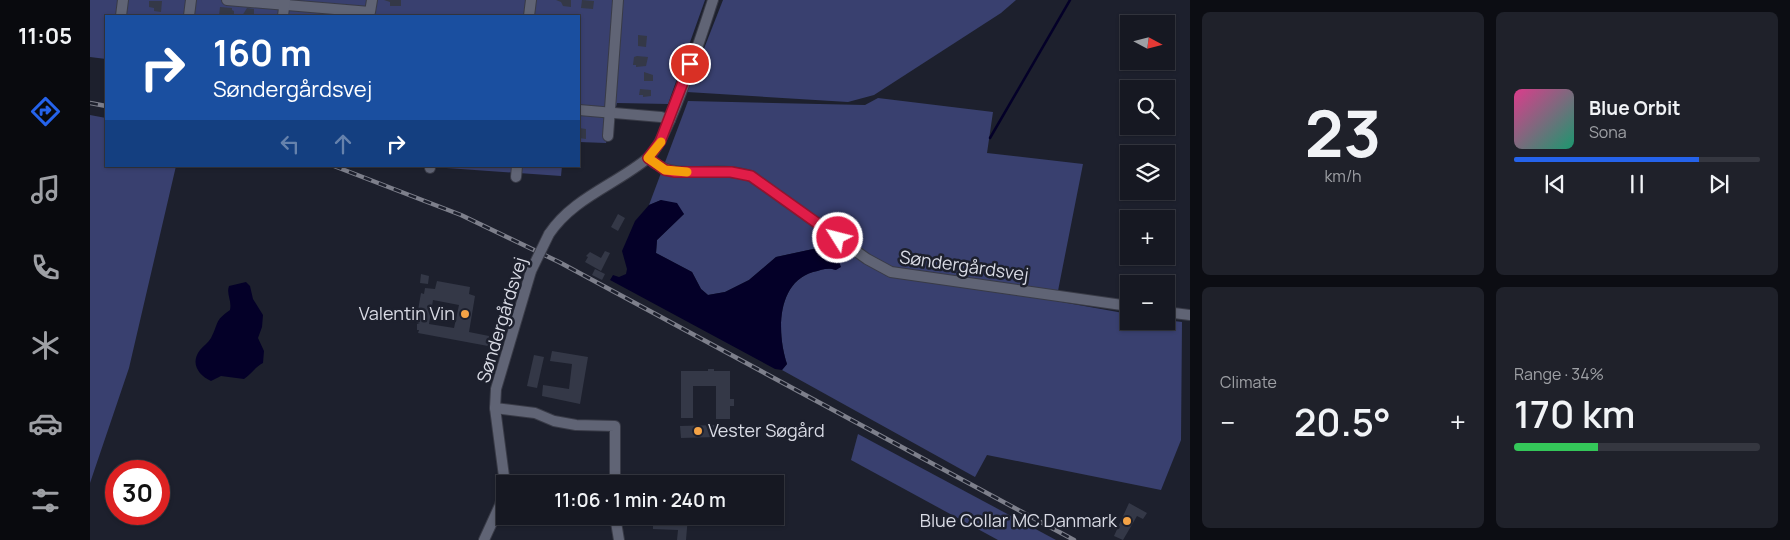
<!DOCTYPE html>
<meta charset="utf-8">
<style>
body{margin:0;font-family:Manrope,sans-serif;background:#1f212a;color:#f1f3f6;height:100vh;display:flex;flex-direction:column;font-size:19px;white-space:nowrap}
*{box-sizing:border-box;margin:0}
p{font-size:16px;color:#9ea0a5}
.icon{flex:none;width:28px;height:28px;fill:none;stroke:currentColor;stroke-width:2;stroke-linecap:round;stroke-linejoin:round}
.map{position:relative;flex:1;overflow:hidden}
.side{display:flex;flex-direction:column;gap:12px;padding:12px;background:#0c0d13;width:600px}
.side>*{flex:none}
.hud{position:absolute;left:15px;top:15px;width:475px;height:152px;border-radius:0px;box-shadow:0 1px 4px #0004,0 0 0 1px #353740;background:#1a4fa0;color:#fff;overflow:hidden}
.needle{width:32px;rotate:97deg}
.controls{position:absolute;left:1030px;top:15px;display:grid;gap:10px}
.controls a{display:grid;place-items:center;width:55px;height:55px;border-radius:0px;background:#161822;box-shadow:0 1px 4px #0004,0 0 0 1px #353740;font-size:25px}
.speed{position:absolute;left:15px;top:460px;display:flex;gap:10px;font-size:25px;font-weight:700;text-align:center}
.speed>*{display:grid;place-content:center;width:65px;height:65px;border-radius:50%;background:#161822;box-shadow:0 1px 4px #0004,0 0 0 1px #353740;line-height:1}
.speed .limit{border:8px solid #d22;background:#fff;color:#111}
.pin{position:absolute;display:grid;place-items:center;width:42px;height:42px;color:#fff;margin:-21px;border:2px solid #fff;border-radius:50%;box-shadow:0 1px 5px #0007}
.me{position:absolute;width:55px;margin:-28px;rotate:306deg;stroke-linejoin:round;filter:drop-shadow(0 0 4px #0008)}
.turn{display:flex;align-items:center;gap:18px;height:105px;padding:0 25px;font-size:22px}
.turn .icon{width:65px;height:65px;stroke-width:2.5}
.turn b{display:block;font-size:35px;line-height:42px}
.lanes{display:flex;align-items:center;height:48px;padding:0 25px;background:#0003;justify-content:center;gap:25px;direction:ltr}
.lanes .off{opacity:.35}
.big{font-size:38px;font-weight:600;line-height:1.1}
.side .card{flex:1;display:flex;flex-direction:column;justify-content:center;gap:8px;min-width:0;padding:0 18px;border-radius:8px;background:#1f212a}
.side .dial{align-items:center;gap:0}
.dial b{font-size:65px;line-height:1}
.song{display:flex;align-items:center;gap:15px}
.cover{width:60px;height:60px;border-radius:8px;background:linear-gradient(135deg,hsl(330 70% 55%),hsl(160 70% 35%))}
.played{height:5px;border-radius:2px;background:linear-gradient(90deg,#2563eb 75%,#353740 75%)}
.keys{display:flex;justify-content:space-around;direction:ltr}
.heat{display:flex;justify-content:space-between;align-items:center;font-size:28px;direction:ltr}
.charge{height:8px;border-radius:4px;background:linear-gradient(90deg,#34c759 34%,#353740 0)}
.side .tiles{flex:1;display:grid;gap:12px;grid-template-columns:repeat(2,1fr)}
.trip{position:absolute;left:406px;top:475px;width:288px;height:50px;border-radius:0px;background:#161822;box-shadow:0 1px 4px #0004,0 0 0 1px #353740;font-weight:600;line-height:50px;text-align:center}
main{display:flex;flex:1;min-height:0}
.menu{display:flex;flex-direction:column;width:90px;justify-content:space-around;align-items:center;background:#090a0e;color:#9ea0a5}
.menu .icon{width:35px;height:35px}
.menu .selected{color:#2563eb}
.menu b{font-size:22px;color:#f1f3f6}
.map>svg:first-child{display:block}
.green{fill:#39406f}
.water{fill:#040028}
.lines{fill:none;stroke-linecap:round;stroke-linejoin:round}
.stream{stroke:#040028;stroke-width:2.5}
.building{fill:#343847;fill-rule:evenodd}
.street-casing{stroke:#393b47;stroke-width:12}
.street{stroke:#606475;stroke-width:10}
.rail-casing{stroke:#7d7f8b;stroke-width:4.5}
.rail{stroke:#1d202d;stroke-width:2.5;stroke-dasharray:8;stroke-linecap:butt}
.street-bridge-casing{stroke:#393b47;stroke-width:12;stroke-linecap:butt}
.street-bridge{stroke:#606475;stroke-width:10}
.route-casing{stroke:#92132f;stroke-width:12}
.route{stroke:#e11d48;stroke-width:9}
.slow{stroke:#f59e0b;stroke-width:9}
.poi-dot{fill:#f5a346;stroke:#1d202d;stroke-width:2}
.labels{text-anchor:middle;stroke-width:5;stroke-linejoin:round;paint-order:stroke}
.street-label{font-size:18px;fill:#d9dbe5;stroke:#1d202d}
.poi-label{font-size:18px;fill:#d9dbe5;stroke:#1d202d;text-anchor:end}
</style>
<main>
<nav class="menu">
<b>11:05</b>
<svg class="icon selected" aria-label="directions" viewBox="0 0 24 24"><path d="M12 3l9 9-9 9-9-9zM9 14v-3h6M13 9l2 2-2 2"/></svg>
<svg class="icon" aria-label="music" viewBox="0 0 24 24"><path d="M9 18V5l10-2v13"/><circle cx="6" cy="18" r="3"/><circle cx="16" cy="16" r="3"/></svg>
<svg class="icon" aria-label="phone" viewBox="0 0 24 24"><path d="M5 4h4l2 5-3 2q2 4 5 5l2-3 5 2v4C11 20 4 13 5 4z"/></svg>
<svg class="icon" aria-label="climate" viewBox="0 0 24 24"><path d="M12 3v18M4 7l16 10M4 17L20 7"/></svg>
<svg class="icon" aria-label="car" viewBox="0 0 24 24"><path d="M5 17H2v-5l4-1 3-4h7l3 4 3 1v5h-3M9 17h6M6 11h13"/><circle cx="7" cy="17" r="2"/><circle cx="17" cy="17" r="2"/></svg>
<svg class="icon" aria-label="filters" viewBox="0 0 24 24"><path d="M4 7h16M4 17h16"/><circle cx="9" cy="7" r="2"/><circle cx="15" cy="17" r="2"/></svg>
</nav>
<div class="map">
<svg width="1100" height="540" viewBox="0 0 1100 540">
<rect width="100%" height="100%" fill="#1d202d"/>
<g class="green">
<path d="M0,0h615l-37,104 -51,-1 -11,40 -27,-1v-126h-473v43l-16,-2z"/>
<path d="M633,0h293l-15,13 -127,82 -26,7 -161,-10z"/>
<path d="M788,98l115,14 -6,41 96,11 -27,137 73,13v7l37,-1 16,2 -1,118 -20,50 -174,-35 -12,22 -193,-107 5,-6c-10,-30 -11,-81 26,-92 9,-2 14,-5 23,-2l-9,-24 -51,11 -27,23 -24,12 -17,3 -7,-6 -9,-17 -36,-19 1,-13 27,-26 -23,-14 -12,5 39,-104 177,4z"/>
<path d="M0,115l16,3v48h70l-47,202 -39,115z"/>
<path d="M328,166h144l-1,10z"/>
<path d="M768,434l198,106h-58l-147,-80z"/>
</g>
<g class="water">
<path d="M571,200l16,3 7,11 -27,26 -1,13 36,19 9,17 7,6 17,-3 24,-12 27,-23 51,-11 9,7 5,14 -5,3c-9,-3 -14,0 -23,2 -37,11 -36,62 -26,92l-5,6 -7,-1 -165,-89 3,-5 6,2 7,-3 1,-5 -5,-18 13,-30 14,-16z"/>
<path d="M156,282l4,4 3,13 10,16 -1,12 -4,11 6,13 -1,12c-8,4 -11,11 -19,16l-23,-3 -10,5c-13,-6 -21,-18 -11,-31 3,-4 8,-7 11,-12 8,-15 3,-17 19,-28 2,-10 -4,-16 -1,-24z"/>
</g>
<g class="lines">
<path class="stream" d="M900,138l80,-138"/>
</g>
<g class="building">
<path d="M294,0h17v6h-11v-4z"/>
<path d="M466,0h15v7l-8,-1 -2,-4z"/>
<path d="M492,0l12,1 -1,8 -12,-1z"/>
<path d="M59,1h13l-1,11 -7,-1v-3l-5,-1z"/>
<path d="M130,7l12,1v2l2,1v5h-15z"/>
<path d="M157,8l7,1v7h-12z"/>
<path d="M548,35l9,1 -1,11 -8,-1z"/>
<path d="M547,56l11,1 -2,9 -10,1v-2h-3l1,-8z"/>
<path d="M554,72l9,3v6h-9z"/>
<path d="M550,89l11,1v6l-8,1v-2h-4z"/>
<path d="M489,128l7,1v10l-7,-1z"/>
<path d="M528,214l7,4 -7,13 -7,-4z"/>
<path d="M515,251l5,2 -9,18 -16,-9 3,-5 -2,-1 4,-4 11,6z"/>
<path d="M505,269l10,5 -3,6 -10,-5z"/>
<path d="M331,274l8,2 -1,8 -8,-1z"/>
<path d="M347,281l33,6 -1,7 6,2 -6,36 20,4 -1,10 -70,-13 1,-3h-2v-6l3,-1 -4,-1 5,-29 3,1 1,-6 10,1zM343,300l26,5 -5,23 -25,-4z"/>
<path d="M462,351l36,6 -8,47 -38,-8 1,-11 26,4 3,-25 -22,-3z"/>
<path d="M444,355l10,2 -7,31 -10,-2z"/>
<path d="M618,369h6v2h16v28h4v7h-4v13h-14v-33h-23v32h-12v-47h27z"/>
<path d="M626,425v12l-35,1 -1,-12z"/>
<path d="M1039,503l18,10 -4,6 -6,-3 -14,24 -9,-4z"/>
<path d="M583,516h15l-2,24h-9l1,-10 -25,-1v-8l19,2z"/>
</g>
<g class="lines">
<defs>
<g id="street">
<path d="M137,0l143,12 2,-12"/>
<path d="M31,16l2,-16"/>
<path d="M99,16l2,-16"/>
<path d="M193,16l2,-16"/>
<path d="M439,16l2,-16"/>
<path d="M489,110l82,7 9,3"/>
<path d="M518,136l10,-136"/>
<path d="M558,158c23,22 55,11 83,14 7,1 13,2 20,4l116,83 24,13 238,34"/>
<path d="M340,168v-2"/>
<path d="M426,177l1,-11"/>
<path d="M459,234c24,-36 66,-49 99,-76 20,-16 55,-128 65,-158"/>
<path d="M1076,312l24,3"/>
<path d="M405,408l40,5 19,8 22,4 39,1v58"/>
<path d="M415,484l-10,-76 1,-19 35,-118"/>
<path d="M525,516l4,24"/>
<path d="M394,540l16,-35 5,-20"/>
</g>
</defs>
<use href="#street" class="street-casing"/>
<use href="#street" class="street"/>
<defs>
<g id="rail">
<path d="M0,103l16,3"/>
<path d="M244,166l127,49 98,47 515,278"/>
</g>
</defs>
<use href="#rail" class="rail-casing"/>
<use href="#rail" class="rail"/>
<defs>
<path id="street-bridge" d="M441,271l18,-37"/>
</defs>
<use href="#street-bridge" class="street-bridge-casing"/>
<use href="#street-bridge" class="street-bridge"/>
</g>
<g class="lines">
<defs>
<path id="route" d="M600,64l-30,78 -12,16 17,12 10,2h56l20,4 87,62"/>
</defs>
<use href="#route" class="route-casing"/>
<use href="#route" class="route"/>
<path class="slow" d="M571,142l-13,16 17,12 22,2"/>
</g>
<g class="poi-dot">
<circle cx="375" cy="314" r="5"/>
<circle cx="608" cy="431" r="5"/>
<circle cx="1037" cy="521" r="5"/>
</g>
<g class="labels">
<g class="street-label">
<text transform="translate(874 266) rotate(8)" y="6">Søndergårdsvej</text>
<text transform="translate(412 320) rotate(-73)" y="6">Søndergårdsvej</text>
</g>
<g class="poi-label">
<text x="365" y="320">Valentin Vin</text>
<text x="618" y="437" text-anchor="start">Vester Søgård</text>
<text x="1027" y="527">Blue Collar MC Danmark</text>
</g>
</g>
</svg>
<div class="controls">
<a><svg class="needle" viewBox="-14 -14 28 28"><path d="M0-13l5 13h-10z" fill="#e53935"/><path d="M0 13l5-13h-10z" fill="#9ea0a5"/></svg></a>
<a><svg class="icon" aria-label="search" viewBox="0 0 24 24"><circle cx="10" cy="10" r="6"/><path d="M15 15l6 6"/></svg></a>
<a><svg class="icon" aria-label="layers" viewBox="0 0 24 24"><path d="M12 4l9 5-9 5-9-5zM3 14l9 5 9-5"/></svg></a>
<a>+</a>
<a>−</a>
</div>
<div class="speed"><div class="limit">30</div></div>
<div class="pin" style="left:600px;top:64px;background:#d93025"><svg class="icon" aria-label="arrive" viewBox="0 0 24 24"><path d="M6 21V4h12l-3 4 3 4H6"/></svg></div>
<svg class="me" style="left:748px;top:238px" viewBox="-20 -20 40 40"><circle r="17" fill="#e11d48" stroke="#fff" stroke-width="3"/><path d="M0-11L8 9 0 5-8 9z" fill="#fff"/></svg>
<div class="trip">11:06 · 1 min · 240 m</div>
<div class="hud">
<div class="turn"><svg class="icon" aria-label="right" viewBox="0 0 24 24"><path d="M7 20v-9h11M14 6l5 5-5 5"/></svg><div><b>160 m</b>Søndergårdsvej</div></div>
<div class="lanes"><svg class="icon off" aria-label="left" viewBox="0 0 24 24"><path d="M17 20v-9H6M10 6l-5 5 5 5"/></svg><svg class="icon off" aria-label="ahead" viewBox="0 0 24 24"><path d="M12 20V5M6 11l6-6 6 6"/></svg><svg class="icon" aria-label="right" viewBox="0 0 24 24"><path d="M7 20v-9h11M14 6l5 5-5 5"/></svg></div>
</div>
</div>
<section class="side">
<div class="tiles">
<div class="card dial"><b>23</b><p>km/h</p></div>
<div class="card">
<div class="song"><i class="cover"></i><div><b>Blue Orbit</b><p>Sona</p></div></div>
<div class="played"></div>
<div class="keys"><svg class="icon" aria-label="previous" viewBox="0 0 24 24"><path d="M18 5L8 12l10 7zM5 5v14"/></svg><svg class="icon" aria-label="pause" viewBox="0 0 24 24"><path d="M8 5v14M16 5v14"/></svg><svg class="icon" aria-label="next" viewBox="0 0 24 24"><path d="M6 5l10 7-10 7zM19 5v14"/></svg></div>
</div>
<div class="card"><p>Climate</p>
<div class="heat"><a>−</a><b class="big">20.5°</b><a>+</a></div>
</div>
<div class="card"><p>Range · 34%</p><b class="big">170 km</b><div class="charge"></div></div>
</div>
</section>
</main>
